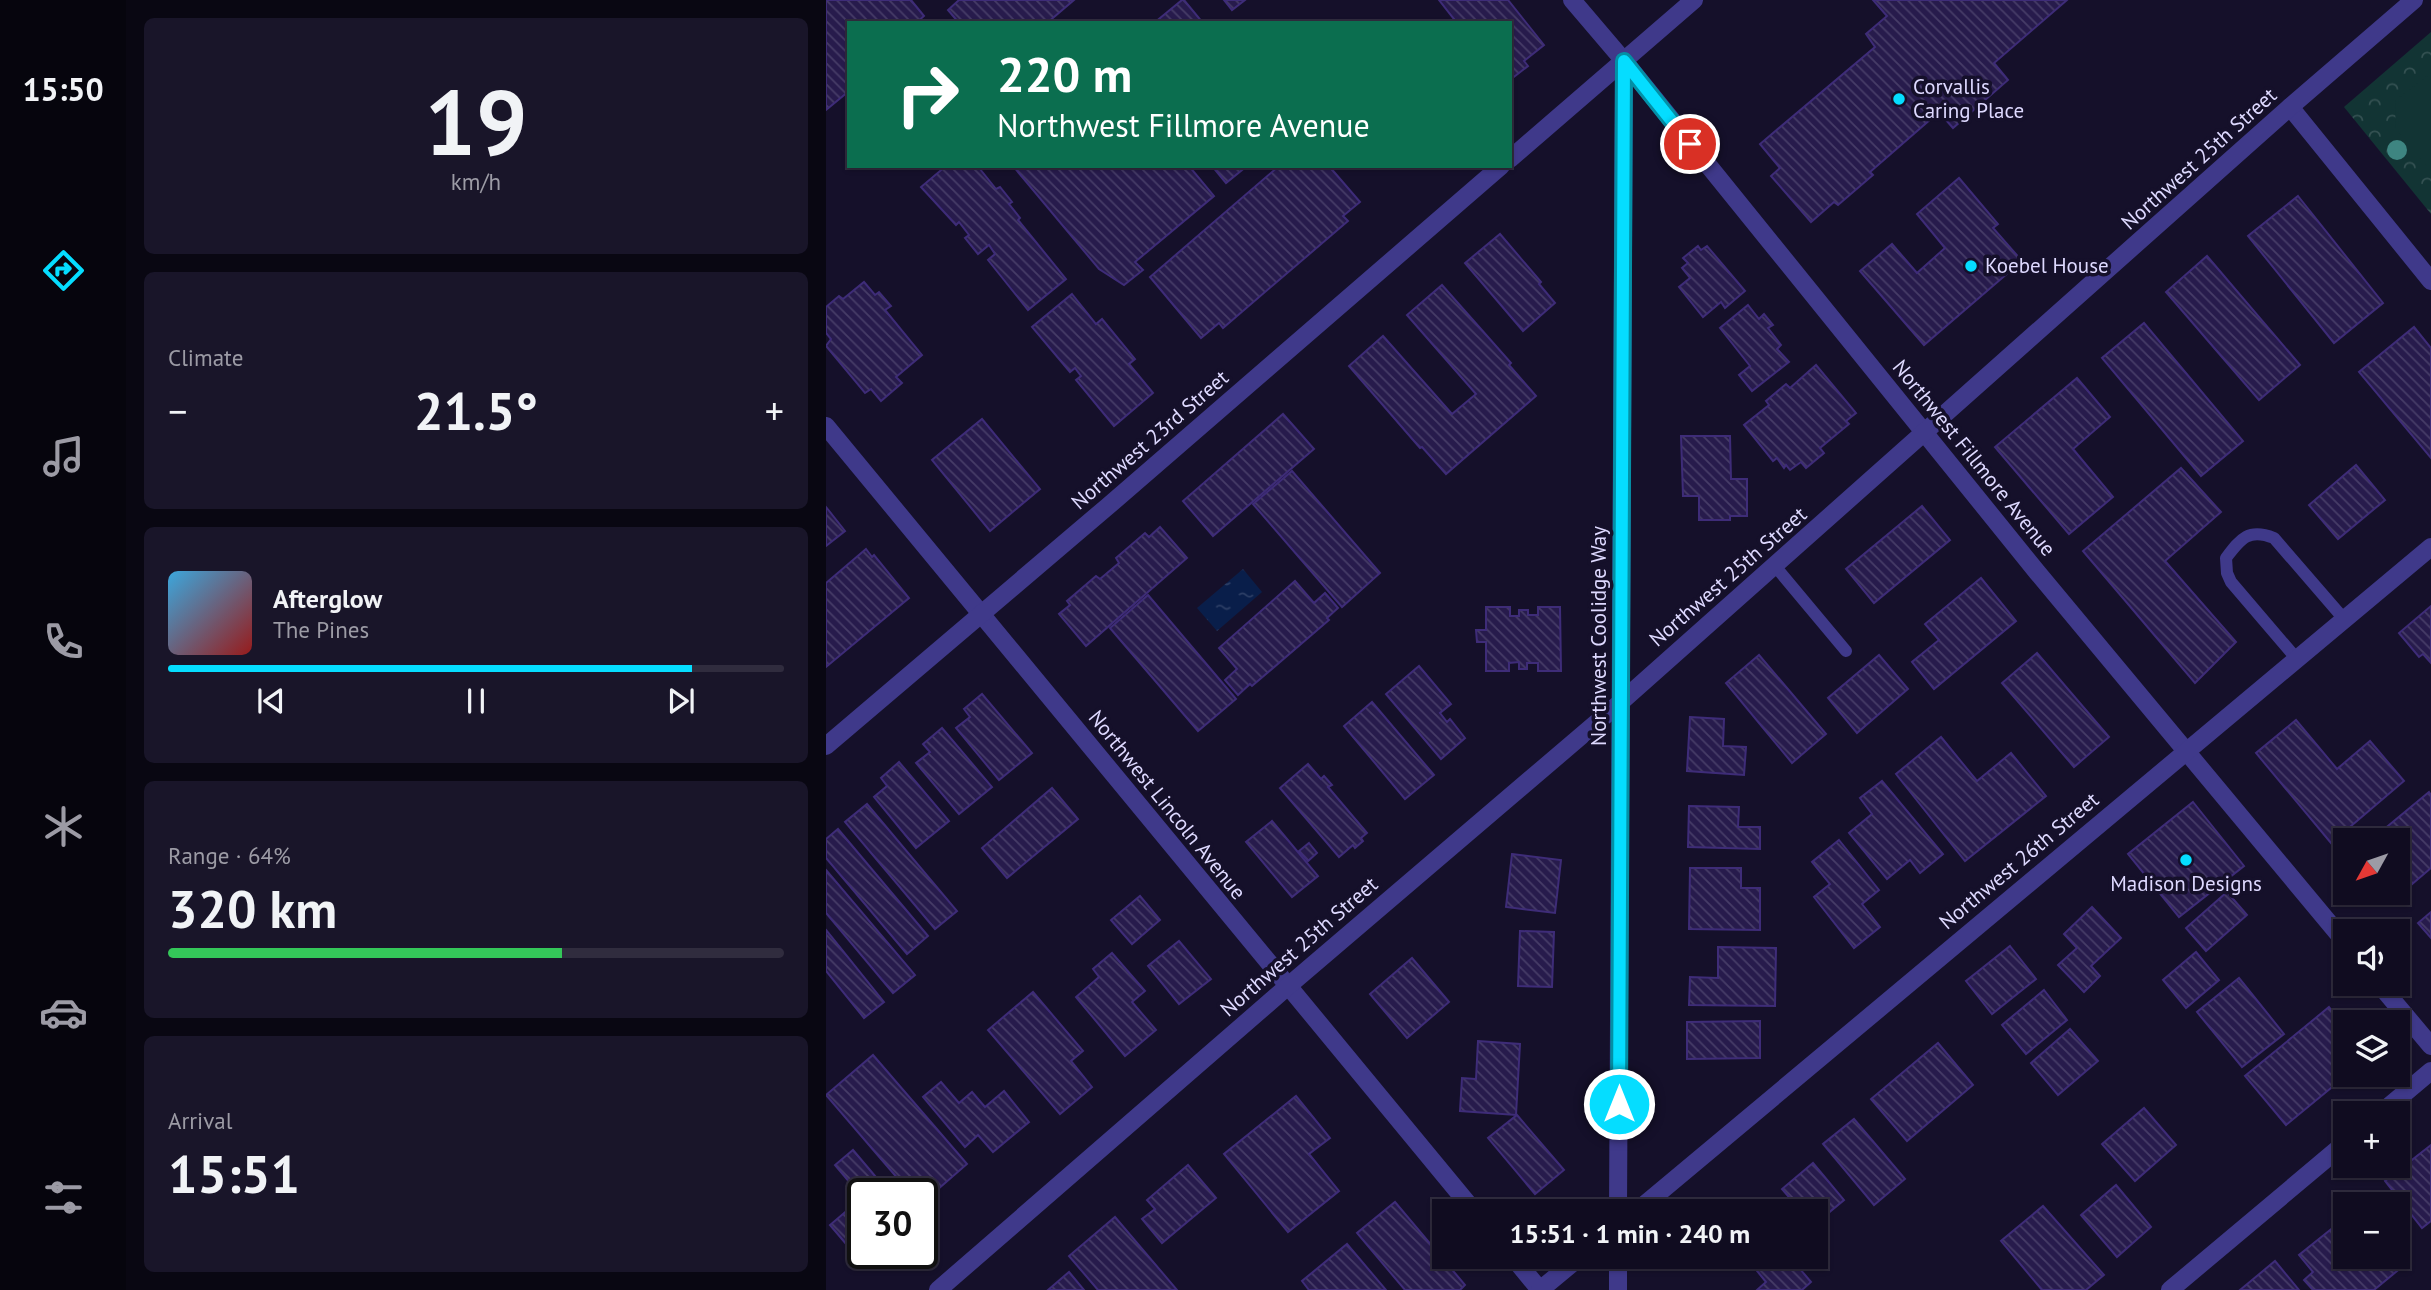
<!DOCTYPE html>
<meta charset="utf-8">
<style>
body{margin:0;font-family:"PT Sans",sans-serif;background:#191529;color:#f1f3f6;height:100vh;display:flex;flex-direction:column;font-size:26px;white-space:nowrap}
*{box-sizing:border-box;margin:0}
p{font-size:23px;color:#9c9ba5}
.icon{flex:none;width:38px;height:38px;fill:none;stroke:currentColor;stroke-width:2;stroke-linecap:round;stroke-linejoin:round}
.map{position:relative;flex:1;overflow:hidden}
.sheet{display:flex;flex-direction:column;gap:18px;padding:18px;background:#090712;width:700px}
.sheet>*{flex:none}
.top-card{position:absolute;left:21px;top:21px;width:665px;height:147px;border-radius:0px;box-shadow:0 2px 5px #0004,0 0 0 2px #302c3e;background:#0b6e4f;color:#fff;overflow:hidden}
.needle{width:46px;rotate:230deg}
.tools{position:absolute;left:1507px;top:828px;display:grid;gap:14px}
.tools a{display:grid;place-items:center;width:77px;height:77px;border-radius:0px;background:#100c20;box-shadow:0 2px 5px #0004,0 0 0 2px #302c3e;font-size:35px}
.speed{position:absolute;left:21px;top:1178px;display:flex;gap:14px;font-size:35px;font-weight:700;text-align:center}
.speed>*{display:grid;place-content:center;width:91px;height:91px;border-radius:50%;background:#100c20;box-shadow:0 2px 5px #0004,0 0 0 2px #302c3e;line-height:1}
.speed .limit{border:4px solid #111;border-radius:10px;background:#fff;color:#111}
.pin{position:absolute;display:grid;place-items:center;width:60px;height:60px;color:#fff;margin:-30px;border:4px solid #fff;border-radius:50%;box-shadow:0 2px 7px #0007}
.me{position:absolute;width:77px;margin:-38px;rotate:0deg;stroke-linejoin:round;filter:drop-shadow(0 0 5px #0008)}
.turn{display:flex;align-items:center;gap:24px;height:147px;padding:0 35px;font-size:32px}
.turn .icon{width:91px;height:91px;stroke-width:2.5}
.turn b{display:block;font-size:49px;line-height:60px}
.big{font-size:52px;font-weight:700;line-height:1.1}
.sheet .tile{flex:1;display:flex;flex-direction:column;justify-content:center;gap:10px;min-width:0;padding:0 24px;border-radius:10px;background:#191529}
.sheet .dial{align-items:center;gap:0}
.dial b{font-size:91px;line-height:1}
.song{display:flex;align-items:center;gap:21px}
.cover{width:84px;height:84px;border-radius:10px;background:linear-gradient(135deg,hsl(200 70% 55%),hsl(0 70% 35%))}
.played{height:7px;border-radius:4px;background:linear-gradient(90deg,#05ddff 85%,#302c3e 85%)}
.keys{display:flex;justify-content:space-around;direction:ltr}
.heat{display:flex;justify-content:space-between;align-items:center;font-size:38px;direction:ltr}
.charge{height:10px;border-radius:5px;background:linear-gradient(90deg,#34c759 64%,#302c3e 0)}
.trip{position:absolute;left:606px;top:1199px;width:396px;height:70px;border-radius:0px;background:#100c20;box-shadow:0 2px 5px #0004,0 0 0 2px #302c3e;font-weight:700;line-height:70px;text-align:center}
main{display:flex;flex:1;min-height:0}
.tab-bar{display:flex;flex-direction:column;width:126px;justify-content:space-around;align-items:center;background:#06050d;color:#9c9ba5}
.tab-bar .icon{width:49px;height:49px}
.tab-bar .selected{color:#05ddff}
.tab-bar b{font-size:32px;color:#f1f3f6}
.map>svg:first-child{display:block}
.forest{fill:url(#forest-crowns)}
.garden{fill:#123434}
.water{fill:url(#water-ripples)}
.building{fill:url(#building-back-hatch);stroke:#3e2c78;stroke-width:2}
.lines{fill:none;stroke-linecap:round;stroke-linejoin:round}
.lane{stroke:#3f398a;stroke-width:12}
.street{stroke:#3f398a;stroke-width:18}
.tree{fill:#3e8581}
.route-casing{stroke:#0390a6;stroke-width:18}
.route{stroke:#05ddff;stroke-width:12}
.poi-dot{fill:#05ddff;stroke:#15102a;stroke-width:2.5}
.labels{text-anchor:middle;stroke-width:7;stroke-linejoin:round;paint-order:stroke}
.poi-label{font-size:21px;fill:#ded9ff;stroke:#15102a;text-anchor:start}
.street-label{font-size:21px;fill:#ded9ff;stroke:#15102a}
</style>
<main>
<nav class="tab-bar">
<b>15:50</b>
<svg class="icon selected" aria-label="directions" viewBox="0 0 24 24"><path d="M12 3l9 9-9 9-9-9zM9 14v-3h6M13 9l2 2-2 2"/></svg>
<svg class="icon" aria-label="music" viewBox="0 0 24 24"><path d="M9 18V5l10-2v13"/><circle cx="6" cy="18" r="3"/><circle cx="16" cy="16" r="3"/></svg>
<svg class="icon" aria-label="phone" viewBox="0 0 24 24"><path d="M5 4h4l2 5-3 2q2 4 5 5l2-3 5 2v4C11 20 4 13 5 4z"/></svg>
<svg class="icon" aria-label="climate" viewBox="0 0 24 24"><path d="M12 3v18M4 7l16 10M4 17L20 7"/></svg>
<svg class="icon" aria-label="car" viewBox="0 0 24 24"><path d="M5 17H2v-5l4-1 3-4h7l3 4 3 1v5h-3M9 17h6M6 11h13"/><circle cx="7" cy="17" r="2"/><circle cx="17" cy="17" r="2"/></svg>
<svg class="icon" aria-label="filters" viewBox="0 0 24 24"><path d="M4 7h16M4 17h16"/><circle cx="9" cy="7" r="2"/><circle cx="15" cy="17" r="2"/></svg>
</nav>
<section class="sheet">
<div class="tile dial"><b>19</b><p>km/h</p></div>
<div class="tile"><p>Climate</p>
<div class="heat"><a>−</a><b class="big">21.5°</b><a>+</a></div>
</div>
<div class="tile">
<div class="song"><i class="cover"></i><div><b>Afterglow</b><p>The Pines</p></div></div>
<div class="played"></div>
<div class="keys"><svg class="icon" aria-label="previous" viewBox="0 0 24 24"><path d="M18 5L8 12l10 7zM5 5v14"/></svg><svg class="icon" aria-label="pause" viewBox="0 0 24 24"><path d="M8 5v14M16 5v14"/></svg><svg class="icon" aria-label="next" viewBox="0 0 24 24"><path d="M6 5l10 7-10 7zM19 5v14"/></svg></div>
</div>
<div class="tile"><p>Range · 64%</p><b class="big">320 km</b><div class="charge"></div></div>
<div class="tile"><p>Arrival</p><b class="big">15:51</b></div>
</section>
<div class="map">
<svg width="1605" height="1290" viewBox="0 0 1605 1290">
<defs>
<pattern id="forest-crowns" width="20" height="18" patternUnits="userSpaceOnUse" patternTransform="scale(1.75)"><rect width="20" height="18" fill="#123434"/><path d="M2 6a3 3 0 1 1 6 0M12 15a3 3 0 1 1 6 0" fill="none" stroke="#345152"/></pattern>
<pattern id="water-ripples" width="26" height="14" patternUnits="userSpaceOnUse" patternTransform="scale(1.75)"><rect width="26" height="14" fill="#091e4a"/><path d="M2 4q2-2 4 0t4 0M15 11q2-2 4 0t4 0" fill="none" stroke="#2c3e65"/></pattern>
<pattern id="building-back-hatch" width="6" height="6" patternUnits="userSpaceOnUse" patternTransform="scale(1.75)"><rect width="6" height="6" fill="#271b4c"/><path d="M-1 5l2 2M0 0l6 6M5-1l2 2" fill="none" stroke="#463c67"/></pattern>
</defs>
<rect width="100%" height="100%" fill="#15102a"/>
<path class="forest" d="M1605,32v182l-87,-107z"/>
<path class="garden" d="M1605,73v98l-36,-43 1,-28z"/>
<path class="water" d="M417,569l19,23 -45,39 -20,-23z"/>
<g class="building">
<path d="M0,0h85l13,16 -8,7h-67v68l-23,19z"/>
<path d="M133,0h115l-27,23h-88l-11,-13z"/>
<path d="M356,0h2l19,23h-49z"/>
<path d="M398,0h21l-13,10z"/>
<path d="M613,0h69l36,45 -20,16 4,5 -18,14v-57h-53z"/>
<path d="M1047,0h194l-73,63 14,17 -55,48 -14,-16 -69,60 3,3 -35,30 -4,-3 -23,20 -40,-46 9,-8 -20,-24 115,-97 -9,-13 21,-18z"/>
<path d="M120,166h38l-4,3 16,20 4,-2 12,15 -3,2 11,14 -2,2 48,59 -38,31 -40,-50 7,-6 -6,-9 -11,9 -13,-16 4,-3 -10,-13 -3,3 -35,-38z"/>
<path d="M187,166h176l25,30 -79,66 8,8 -19,15 -25,-16z"/>
<path d="M386,166h35l-21,17z"/>
<path d="M453,166h50l31,36 -17,14 5,5 -125,107 -4,-5 -18,15 -51,-61z"/>
<path d="M1133,178l39,46 -5,4 29,33 -98,84 -64,-74 32,-27 25,29 28,-25 -28,-34z"/>
<path d="M1472,196l85,107 -49,40 -86,-107z"/>
<path d="M674,234l41,48 -2,2 16,19 -32,28 -58,-68z"/>
<path d="M872,246l3,4 6,-4 38,45 -20,17 -4,-6 -18,15 -24,-30 11,-9 -8,-10 6,-5 -5,-5z"/>
<path d="M1381,256l93,109 -41,35 -93,-108z"/>
<path d="M38,282l11,13 4,-3 12,14 -6,4 37,45 -26,22 6,6 -21,18 -10,-12 -6,4 -39,-47 5,-7 -5,-6v-26l13,-11 4,3z"/>
<path d="M616,285l69,78 -2,2 27,31 -90,78 -24,-27 -2,1 -71,-82 34,-30 69,78 24,-20 -69,-79z"/>
<path d="M246,294l24,30 6,-5 33,40 -6,5 24,29 -39,33 -38,-46 5,-4 -6,-8 -5,4 -38,-45z"/>
<path d="M922,305l11,14 5,-5 9,11 -5,3 13,17 -4,4 12,13 -37,29 -13,-16 11,-9 -30,-38z"/>
<path d="M1318,323l99,118 -42,35 -99,-118z"/>
<path d="M1588,327l17,21v110l-72,-86z"/>
<path d="M990,365l40,48 -10,8 3,3 -29,24 4,5 -18,15 -5,-6 -11,8 -4,-5 -2,3 -7,-10 -4,3 -29,-36 25,-20 -3,-4 20,-17 4,4z"/>
<path d="M1251,378l33,39 -37,32 40,48 -44,37 -74,-87z"/>
<path d="M457,414l31,35 -101,87 -30,-35z"/>
<path d="M156,419l58,70 -50,42 -58,-71z"/>
<path d="M855,436h49l1,43h16v37h-17v4h-31v-24h-16z"/>
<path d="M1530,465l29,35 -47,39 -29,-34z"/>
<path d="M1355,468l40,44 -56,49 71,81 -41,41 -112,-132z"/>
<path d="M466,471l88,102 -38,34 -89,-103z"/>
<path d="M1096,506l28,34 -76,63 -28,-34z"/>
<path d="M0,507l19,24 -19,15z"/>
<path d="M334,527l27,31 -101,88 -27,-32 11,-9 -3,-4 29,-25 4,3 19,-16 -3,-5 29,-25 4,4z"/>
<path d="M40,549l6,8 2,-2 35,43 -83,69v-84z"/>
<path d="M1155,578l35,43 -82,68 -22,-27 27,-22 -14,-16z"/>
<path d="M469,581l19,22 11,-10 13,15 -11,10 2,2 -77,66 -2,-2 -12,11 -13,-15 12,-11 -18,-21z"/>
<path d="M322,595l88,104 -38,32 -88,-103z"/>
<path d="M1605,606v57l-8,-9 -4,3 -20,-24z"/>
<path d="M660,607h24v9h9v-6h9v5h10v-8h22l1,64h-23v-8h-11v6h-8v-7l-10,1v8h-23v-29h-9l-1,-12h10z"/>
<path d="M1211,653l72,84 -35,30 -72,-84z"/>
<path d="M933,655l67,79 -34,29 -66,-80z"/>
<path d="M1053,655l29,34 -51,44 -29,-35z"/>
<path d="M593,666l32,38 -11,9 7,9 3,-3 15,19 -24,21 -55,-65z"/>
<path d="M156,694l50,59 -33,27 -43,-52 14,-11 -6,-8z"/>
<path d="M546,702l62,73 -29,24 -61,-73z"/>
<path d="M864,717l34,2 -1,27 23,1 -2,28 -57,-4z"/>
<path d="M1470,720l41,49 33,-28 34,40 -73,62 -75,-90z"/>
<path d="M116,728l50,59 -33,27 -43,-51 14,-11 -7,-8z"/>
<path d="M1115,737l36,44 34,-28 35,43 -81,65 -69,-87z"/>
<path d="M73,762l50,59 -33,27 -42,-51 13,-11 -6,-8z"/>
<path d="M482,764l13,15 3,-3 8,9 -4,2 39,46 -6,5 2,3 -8,7 -2,-3 -14,12 -59,-69z"/>
<path d="M1056,781l61,73 -23,19 -10,-13 -23,19 -38,-46 23,-19 -12,-16z"/>
<path d="M226,788l26,31 -71,59 -25,-30z"/>
<path d="M1603,792l2,3v73l-40,34 -8,-10h15v-52h-27z"/>
<path d="M1367,802l51,64 -65,51 -51,-63z"/>
<path d="M41,804l90,107 -22,18 -90,-107z"/>
<path d="M863,806l50,1 -1,20h22v22l-72,-2z"/>
<path d="M446,821l46,55 -26,21 -46,-55z"/>
<path d="M12,829l90,107 -21,18 -81,-96v-19z"/>
<path d="M1013,840l40,50 -17,14 18,23 -26,21 -40,-51 16,-13 -18,-22z"/>
<path d="M483,843l8,10 -9,8 -9,-10z"/>
<path d="M686,854l49,6 -6,53 -49,-6z"/>
<path d="M864,868h51v20h19v42l-71,-1z"/>
<path d="M0,870l89,105 -22,18 -67,-80z"/>
<path d="M1401,892l20,23 -41,36 -20,-23z"/>
<path d="M314,896l20,24 -28,24 -21,-24z"/>
<path d="M1266,907l29,31 -30,28 9,10 -16,16 -26,-27 19,-17 -13,-14z"/>
<path d="M1605,912v26l-13,-15z"/>
<path d="M0,930l58,72 -20,16 -38,-47z"/>
<path d="M694,931l34,1 -2,55 -34,-1z"/>
<path d="M353,941l32,38 -32,25 -31,-38z"/>
<path d="M1184,946l26,33 -44,35 -26,-33z"/>
<path d="M892,947l58,1 -1,58 -86,-1 1,-28 28,1z"/>
<path d="M1370,952l23,28 -33,28 -23,-28z"/>
<path d="M286,953l33,38 -13,11 24,28 -31,26 -49,-59 23,-20 -6,-8z"/>
<path d="M586,958l37,44 -42,36 -37,-44z"/>
<path d="M1413,978l45,56 -42,33 -45,-55z"/>
<path d="M1218,990l23,30 -41,34 -24,-29z"/>
<path d="M207,992l50,59 -12,10 21,26 -32,27 -72,-84z"/>
<path d="M1503,1007l16,20v47h3l-62,51 -41,-49z"/>
<path d="M934,1021v37l-73,1v-37z"/>
<path d="M1244,1029l28,32 -40,34 -27,-32z"/>
<path d="M652,1041l42,3 -4,71 -56,-4 2,-33 14,1z"/>
<path d="M1112,1043l35,42 -66,56 -36,-42z"/>
<path d="M47,1055l94,109 -45,39v-9h-11l-85,-99z"/>
<path d="M115,1082l18,21 13,-11 13,15 19,-16 25,31 -36,30 -15,-17 -13,12 -42,-50z"/>
<path d="M470,1096l34,42 -21,16 30,37 -51,41 -64,-78z"/>
<path d="M1318,1108l32,37 -41,36 -33,-37z"/>
<path d="M691,1115l47,55 -29,24 -47,-56z"/>
<path d="M1028,1119l51,60 -31,26 -51,-61z"/>
<path d="M1605,1145v76l-9,7 -37,-47z"/>
<path d="M27,1150l22,26 -18,15 -22,-26z"/>
<path d="M987,1163l31,37 -29,24v-13h-14l-19,-22z"/>
<path d="M362,1165l28,33 -54,45 -20,-24 13,-10 -8,-9z"/>
<path d="M1290,1185l35,42 -34,30 -36,-42z"/>
<path d="M37,1197v56h16l-15,12 -34,-40z"/>
<path d="M569,1202l70,83 -5,5h-55l-48,-57z"/>
<path d="M1217,1206l61,69 -18,15h-44l-41,-49z"/>
<path d="M289,1217l62,73h-79l-29,-34z"/>
<path d="M1519,1218v38h53v-7l10,13 -34,28h-61l-9,-10 9,-8 -14,-17z"/>
<path d="M521,1244l39,46h-77l-7,-9z"/>
<path d="M919,1256h44l22,26 -9,8h-45l9,-8z"/>
<path d="M1449,1261l24,29h-59z"/>
<path d="M243,1272l15,18h-36z"/>
</g>
<g class="lines">
<g class="lane">
<path d="M949,566l71,85"/>
<path d="M1470,658l-65,-76 -4,-9 -1,-15c15,-20 23,-30 48,-20l70,81"/>
</g>
<g class="street">
<path d="M746,0l52,61 413,511 308,370"/>
<path d="M1464,107l141,174"/>
<path d="M684,159l184,-159"/>
<path d="M0,426l648,785"/>
<path d="M0,746l281,-239 394,-341"/>
<path d="M1553,984l52,62"/>
<path d="M1555,1113l50,-42"/>
<path d="M792,1211l6,-1150"/>
<path d="M811,1211l794,-664"/>
<path d="M686,1256l28,34"/>
<path d="M112,1290l349,-303 335,-286 668,-594 124,-107"/>
<path d="M714,1290l41,-34"/>
<path d="M792,1290v-34"/>
<path d="M1344,1290l175,-147"/>
</g>
</g>
<circle class="tree" cx="1571" cy="150" r="10"/>
<g class="lines">
<defs>
<path id="route" d="M793,1104l5,-1043 66,83"/>
</defs>
<use href="#route" class="route-casing"/>
<use href="#route" class="route"/>
</g>
<g class="poi-dot">
<circle cx="1073" cy="99" r="7"/>
<circle cx="1145" cy="266" r="7"/>
<circle cx="1360" cy="860" r="7"/>
</g>
<g class="labels">
<g class="poi-label">
<text x="1087" y="94">Corvallis<tspan x="1087" dy="24">Caring Place</tspan></text>
<text x="1159" y="273">Koebel House</text>
<text x="1360" y="891" text-anchor="middle">Madison Designs</text>
</g>
<g class="street-label">
<text transform="translate(1373 159) rotate(-42)" y="7">Northwest 25th Street</text>
<text transform="translate(324 440) rotate(-41)" y="7">Northwest 23rd Street</text>
<text transform="translate(1148 458) rotate(51)" y="7">Northwest Fillmore Avenue</text>
<text transform="translate(902 577) rotate(-41)" y="7">Northwest 25th Street</text>
<text transform="translate(773 636) rotate(-90)" y="7">Northwest Coolidge Way</text>
<text transform="translate(341 805) rotate(51)" y="7">Northwest Lincoln Avenue</text>
<text transform="translate(1193 861) rotate(-40)" y="7">Northwest 26th Street</text>
<text transform="translate(473 947) rotate(-41)" y="7">Northwest 25th Street</text>
</g>
</g>
</svg>
<div class="tools">
<a><svg class="needle" viewBox="-14 -14 28 28"><path d="M0-13l5 13h-10z" fill="#e53935"/><path d="M0 13l5-13h-10z" fill="#9c9ba5"/></svg></a>
<a><svg class="icon" aria-label="sound" viewBox="0 0 24 24"><path d="M4 9h4l5-4v14l-5-4H4zM17 9q2 3 0 6"/></svg></a>
<a><svg class="icon" aria-label="layers" viewBox="0 0 24 24"><path d="M12 4l9 5-9 5-9-5zM3 14l9 5 9-5"/></svg></a>
<a>+</a>
<a>−</a>
</div>
<div class="speed"><div class="limit">30</div></div>
<div class="pin" style="left:864px;top:144px;background:#d93025"><svg class="icon" aria-label="arrive" viewBox="0 0 24 24"><path d="M6 21V4h12l-3 4 3 4H6"/></svg></div>
<svg class="me" style="left:793px;top:1104px" viewBox="-20 -20 40 40"><circle r="17" fill="#05ddff" stroke="#fff" stroke-width="3"/><path d="M0-11L8 9 0 5-8 9z" fill="#fff"/></svg>
<div class="trip">15:51 · 1 min · 240 m</div>
<div class="top-card">
<div class="turn"><svg class="icon" aria-label="right" viewBox="0 0 24 24"><path d="M7 20v-9h11M14 6l5 5-5 5"/></svg><div><b>220 m</b>Northwest Fillmore Avenue</div></div>
</div>
</div>
</main>
